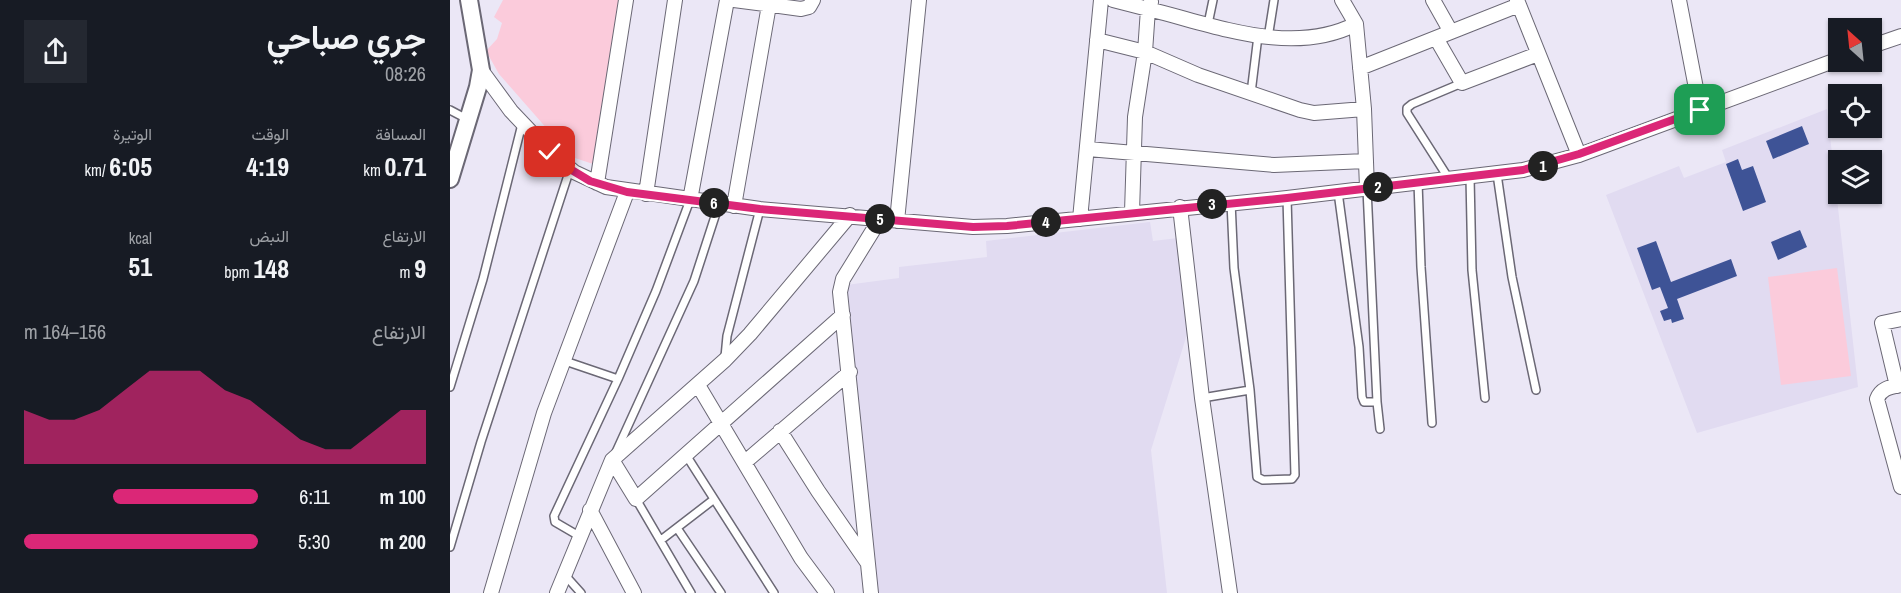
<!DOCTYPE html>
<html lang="ar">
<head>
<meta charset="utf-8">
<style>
  :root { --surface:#171b24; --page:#242831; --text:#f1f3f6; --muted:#9ea1a6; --accent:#db2777 }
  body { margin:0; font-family:"Archivo Narrow",Vazirmatn,sans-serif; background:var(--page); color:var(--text); direction:rtl; height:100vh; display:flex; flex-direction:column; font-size:22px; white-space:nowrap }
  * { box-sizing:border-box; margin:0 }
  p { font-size:20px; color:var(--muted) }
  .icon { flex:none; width:33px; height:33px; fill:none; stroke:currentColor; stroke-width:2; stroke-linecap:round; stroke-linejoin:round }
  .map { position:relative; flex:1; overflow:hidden; direction:ltr }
  .details { display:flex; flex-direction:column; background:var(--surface); width:450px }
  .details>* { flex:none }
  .needle { width:39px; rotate:333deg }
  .controls { position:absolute; left:1378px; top:18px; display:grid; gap:12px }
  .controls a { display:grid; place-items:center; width:54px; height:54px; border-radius:0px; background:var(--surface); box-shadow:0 2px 4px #0004; font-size:30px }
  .pin { position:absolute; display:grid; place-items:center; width:51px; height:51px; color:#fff; margin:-26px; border-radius:12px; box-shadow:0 3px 9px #0006 }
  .km { position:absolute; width:30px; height:30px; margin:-15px; border-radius:50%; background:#222; color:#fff; font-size:16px; line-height:30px; text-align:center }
  .round { display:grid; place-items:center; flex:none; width:63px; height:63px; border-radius:0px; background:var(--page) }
  .head { display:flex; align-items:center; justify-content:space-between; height:102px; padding:0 24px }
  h1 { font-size:33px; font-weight:700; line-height:45px }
  .metrics { display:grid; grid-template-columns:repeat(3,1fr); gap:9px; height:102px; padding:6px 24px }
  .metrics div { display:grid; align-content:center }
  .metrics b { font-size:26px; font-weight:700 }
  .metrics small { font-size:16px; font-weight:400 }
  .metrics p { font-size:16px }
  .chart { height:168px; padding:12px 24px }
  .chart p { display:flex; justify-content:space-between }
  .chart svg { width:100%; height:108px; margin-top:6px; fill:var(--accent); opacity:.7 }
  ul { padding:0 24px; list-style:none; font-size:20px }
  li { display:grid; grid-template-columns:96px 72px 1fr; align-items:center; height:45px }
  li i { height:15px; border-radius:8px; background:var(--accent) }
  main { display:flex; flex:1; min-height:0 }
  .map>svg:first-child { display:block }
</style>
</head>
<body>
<main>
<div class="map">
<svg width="1451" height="593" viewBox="0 0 1451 593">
  <rect width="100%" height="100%" fill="#ebe7f6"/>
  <path fill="#e1dbf1" d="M1377,109L1408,387L1247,433L1156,195L1229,166L1234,178L1276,162L1272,150Z
    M700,222L703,241L728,238L738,331L701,450L717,593H429L396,285L449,278V267L537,257L536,241Z"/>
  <path fill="#fbcbdb" d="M53,0H169L143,164L125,158L113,147L49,74L36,51L47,39L52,23L44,17Z
    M1387,268L1401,376L1331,385L1318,277Z"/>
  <path fill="#3e5396" d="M1352,126L1359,144L1323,159L1316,141Z
    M1288,159L1292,170L1303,166L1316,202L1293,211L1276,164Z
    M1350,230L1357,247L1328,260L1321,242Z
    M1206,241L1221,282L1281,259L1287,276L1227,299L1234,319L1222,323L1221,319L1214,321L1210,311L1218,308L1210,287L1202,290L1187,248Z"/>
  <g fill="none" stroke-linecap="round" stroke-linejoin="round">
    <g stroke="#6b6875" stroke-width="10">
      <path id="service" d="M758,24L763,0
        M818,38L824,0
        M801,93L808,36
        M0,110L17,119
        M1047,174L1062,277L1086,390
        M1020,177L1022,270L1035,398
        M999,179L957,113V108L962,104L1012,83
        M968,182L971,267L982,423
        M917,189L927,402L930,429
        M888,192L909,347L912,397L914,402H927
        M781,202L784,268L800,390L807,477L813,480L842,479L845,475L837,198
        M275,357L277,336L310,209
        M112,360L168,379L206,291L240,200
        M0,387L33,279L72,124
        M752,398L800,390
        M166,452L244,281L269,204
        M236,455L324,593
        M186,499L241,593
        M227,528L271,593
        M129,536L105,522L104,516L168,379
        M211,540L263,500
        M0,547L31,442L120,169
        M114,574L131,593"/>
    </g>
    <g stroke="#6b6875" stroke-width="16">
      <path id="minor" d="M284,0L351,9L359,7L363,0
        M663,0L698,9L695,52L685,117L682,212
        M892,0L906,24L914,109L917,188
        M983,0L1001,32
        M1067,0L1129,155
        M1229,0L1250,109
        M701,2L698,9C765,25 841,57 906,24
        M986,38L1012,83L1088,54
        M647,40L695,52L748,75L850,110L864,113L914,109
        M1422,46L1451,36
        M910,68L1069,5
        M31,70L61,111L100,152L124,172L156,187L310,209L523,227L557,226L837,198L1073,170L1129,155L1389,59
        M638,149L824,165L916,161
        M147,183L176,0
        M196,194L225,0
        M240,200L277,0
        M284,206L319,5
        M730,207L752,398L780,593
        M630,219L651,0
        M447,221L469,0
        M248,385L351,558L377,593
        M1451,385C1441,387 1431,388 1427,399L1451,487
        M1447,386L1432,323L1451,319
        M330,431L368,491L417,562
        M162,460L186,499L393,315
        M295,462L400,372
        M140,510L184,593
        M41,593L94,413L177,192
        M107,593L162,460L275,360L300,334L400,215
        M421,593L390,292L393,279L430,219"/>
    </g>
    <g stroke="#6b6875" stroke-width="20">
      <path id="tertiary" d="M0,179L28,87L31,70L19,0"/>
    </g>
    <use href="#service" stroke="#fff" stroke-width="7"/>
    <use href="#minor" stroke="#fff" stroke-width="14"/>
    <use href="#tertiary" stroke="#fff" stroke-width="16"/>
  </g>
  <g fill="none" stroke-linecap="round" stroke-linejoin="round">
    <g stroke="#fff" stroke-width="12">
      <path id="route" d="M100,152L120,169L140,181L177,192L310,209L523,227L557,226L837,198L1073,170L1129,154L1250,110"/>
    </g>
    <use href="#route" stroke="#db2777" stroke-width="8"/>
  </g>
</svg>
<div class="controls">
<a><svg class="needle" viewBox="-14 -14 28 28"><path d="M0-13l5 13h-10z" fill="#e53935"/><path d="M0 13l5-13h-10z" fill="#9ea1a6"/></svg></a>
<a><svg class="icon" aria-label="locate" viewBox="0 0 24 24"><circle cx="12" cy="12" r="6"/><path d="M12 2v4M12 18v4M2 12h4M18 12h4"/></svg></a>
<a><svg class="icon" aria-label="layers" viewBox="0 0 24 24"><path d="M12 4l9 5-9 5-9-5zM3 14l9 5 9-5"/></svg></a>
</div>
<div class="pin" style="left:1250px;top:110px;background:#1e9e55"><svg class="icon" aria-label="arrive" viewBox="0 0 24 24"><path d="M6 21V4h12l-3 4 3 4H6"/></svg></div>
<div class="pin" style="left:100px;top:152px;background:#d93025"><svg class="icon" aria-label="check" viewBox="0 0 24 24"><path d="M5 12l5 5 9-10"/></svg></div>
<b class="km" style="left:1093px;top:166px">1</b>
<b class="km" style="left:928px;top:187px">2</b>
<b class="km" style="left:762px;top:204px">3</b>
<b class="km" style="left:596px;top:222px">4</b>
<b class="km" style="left:430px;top:219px">5</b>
<b class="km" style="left:264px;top:203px">6</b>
</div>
<section class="details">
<div class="head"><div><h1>جري صباحي</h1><p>08:26</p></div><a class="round"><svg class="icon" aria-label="share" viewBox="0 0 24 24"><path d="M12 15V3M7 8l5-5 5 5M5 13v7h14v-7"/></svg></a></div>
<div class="metrics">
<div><p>المسافة</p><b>0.71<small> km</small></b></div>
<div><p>الوقت</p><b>4:19</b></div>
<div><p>الوتيرة</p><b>6:05<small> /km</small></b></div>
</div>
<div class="metrics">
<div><p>الارتفاع</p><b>9<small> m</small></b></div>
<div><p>النبض</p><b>148<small> bpm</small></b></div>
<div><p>kcal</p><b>51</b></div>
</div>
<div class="chart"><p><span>الارتفاع</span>156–164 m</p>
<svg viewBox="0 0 160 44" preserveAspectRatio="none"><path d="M0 44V22L10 26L20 26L30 22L40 14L50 6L60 6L70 6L80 14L90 18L100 26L110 34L120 38L130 38L140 30L150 22L160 22V44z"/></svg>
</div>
<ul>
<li><b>100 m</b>6:11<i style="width:62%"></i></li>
<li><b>200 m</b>5:30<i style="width:100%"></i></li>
</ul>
</section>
</main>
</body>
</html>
